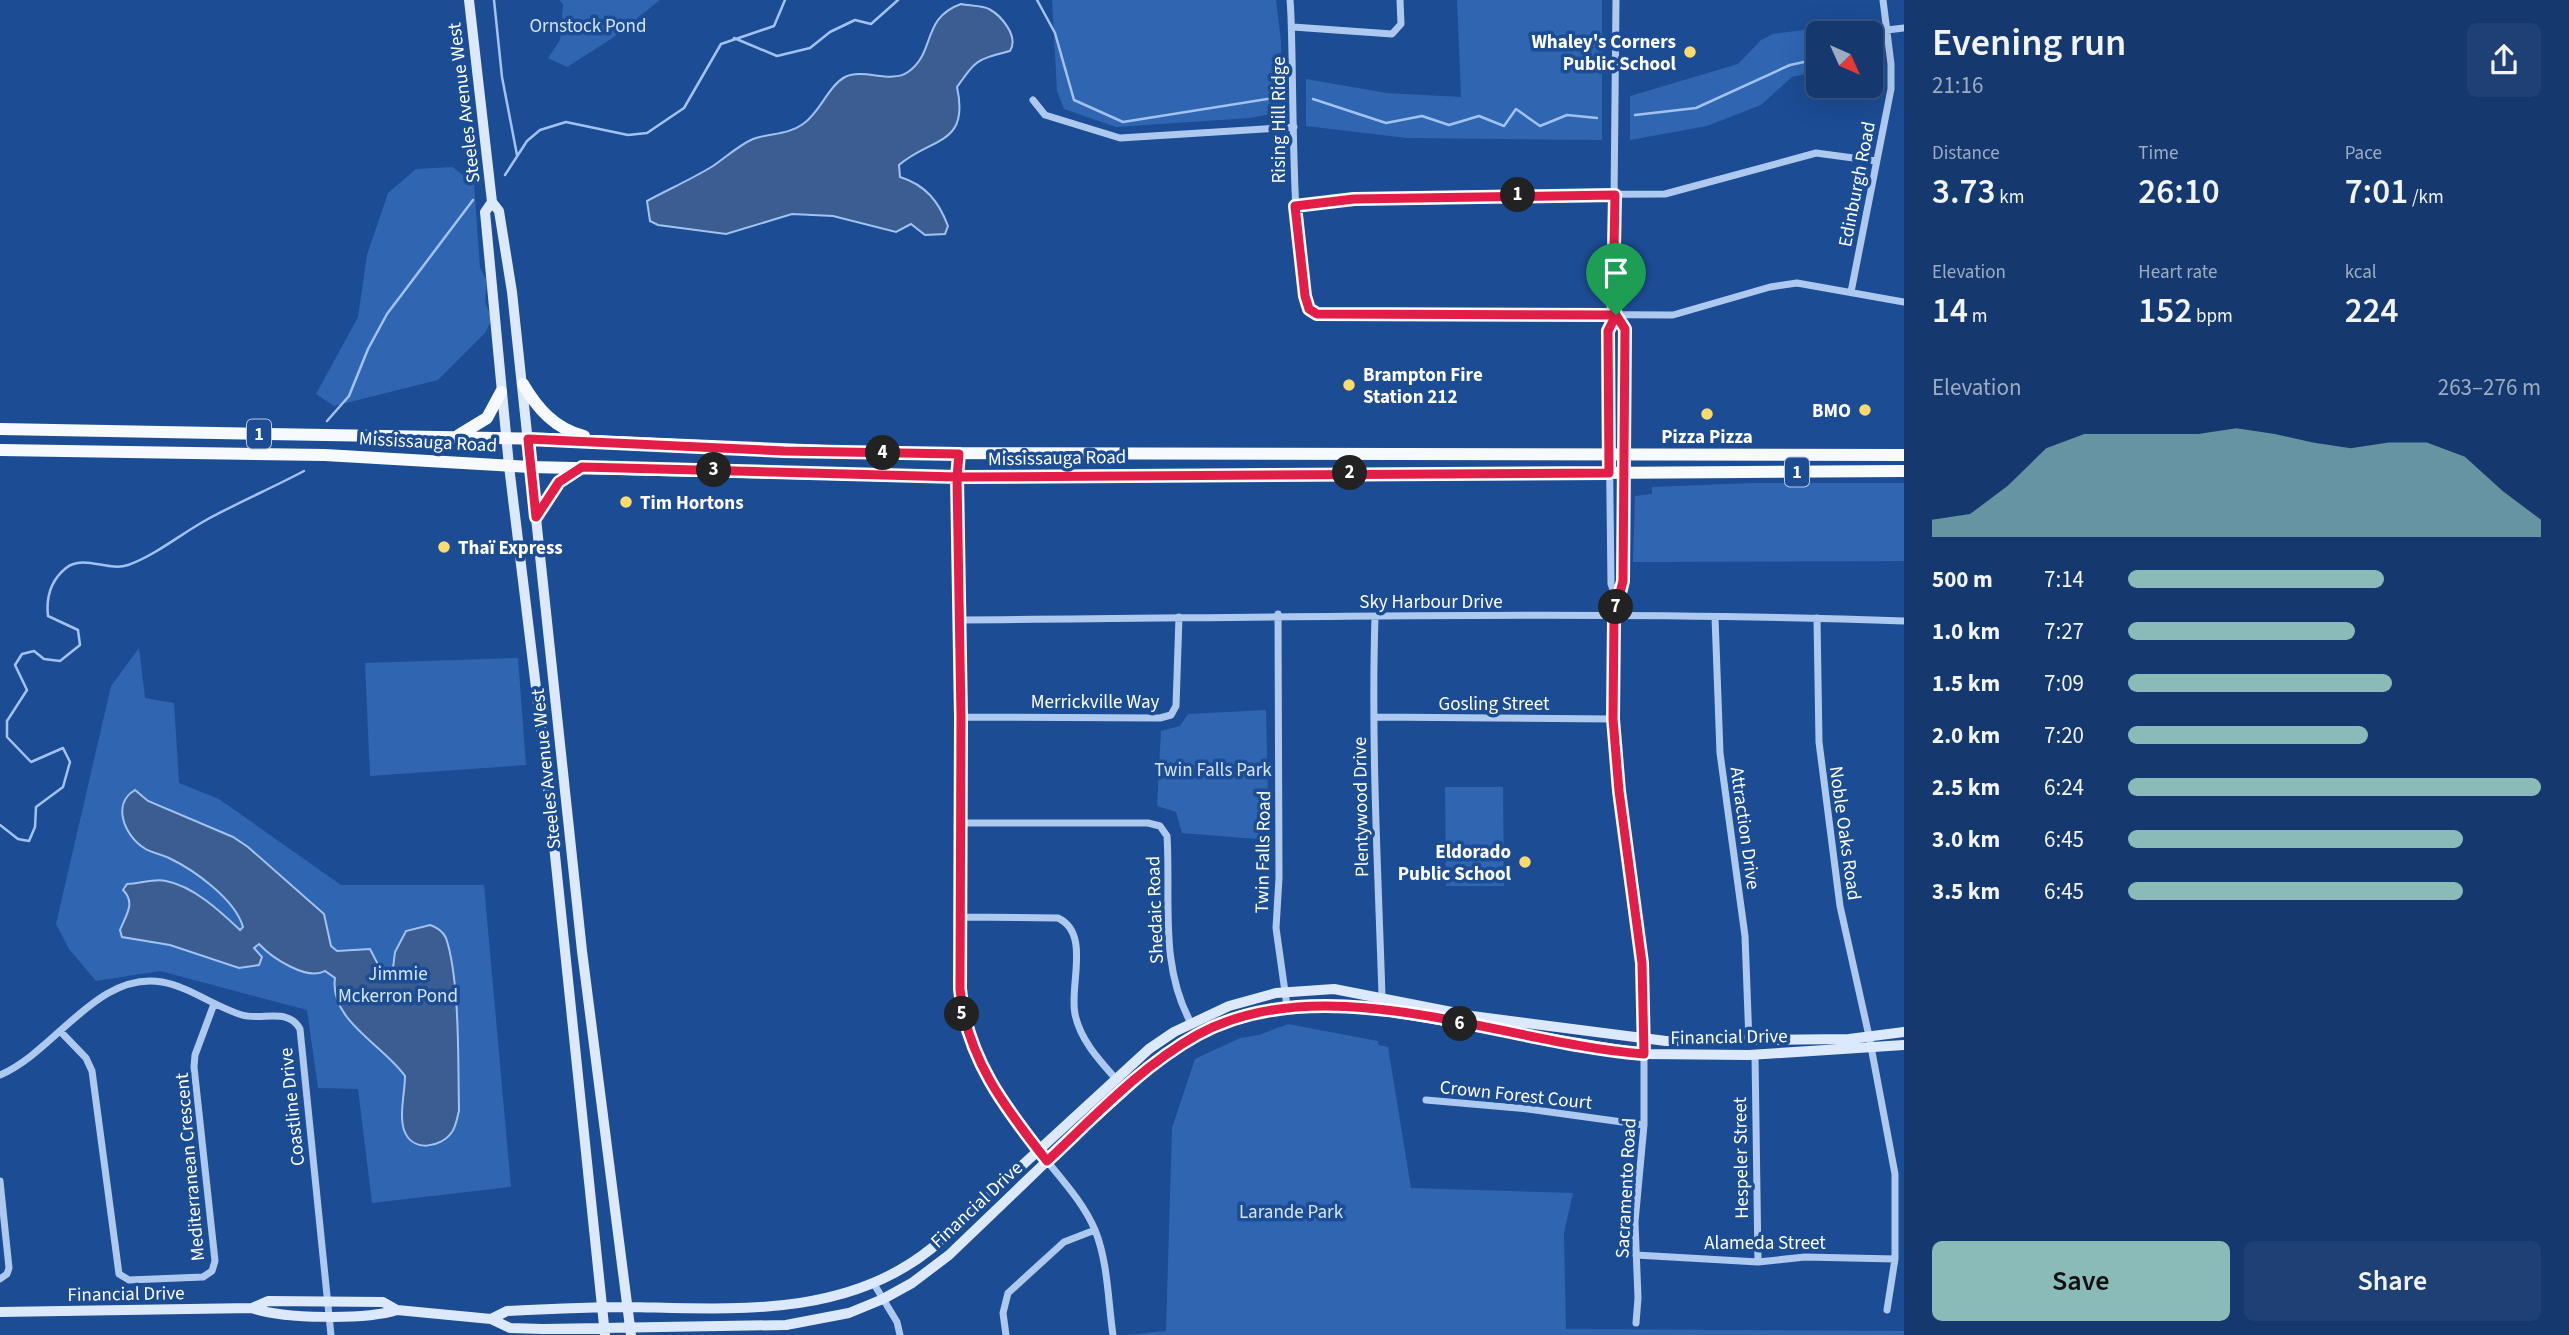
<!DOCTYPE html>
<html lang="en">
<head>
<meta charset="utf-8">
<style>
  :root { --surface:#15396f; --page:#1e4074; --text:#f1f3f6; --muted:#9dacc3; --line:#345382; --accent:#8bbbb9 }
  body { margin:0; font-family:"Source Sans 3",sans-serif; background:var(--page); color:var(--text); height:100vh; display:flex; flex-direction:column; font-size:26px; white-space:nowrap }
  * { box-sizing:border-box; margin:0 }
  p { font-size:23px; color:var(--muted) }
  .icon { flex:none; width:38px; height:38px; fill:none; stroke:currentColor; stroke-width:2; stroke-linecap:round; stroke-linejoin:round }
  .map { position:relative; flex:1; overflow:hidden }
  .details { display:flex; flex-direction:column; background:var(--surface); width:665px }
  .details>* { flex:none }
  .needle { width:46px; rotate:135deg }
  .fabs { position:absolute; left:1806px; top:21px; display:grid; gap:14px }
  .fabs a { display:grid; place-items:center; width:77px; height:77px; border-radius:10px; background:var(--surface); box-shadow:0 7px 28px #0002,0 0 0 2px var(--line); font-size:35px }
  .pin { position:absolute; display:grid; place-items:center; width:60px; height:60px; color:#fff; margin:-72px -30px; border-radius:50% 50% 50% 0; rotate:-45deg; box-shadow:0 0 7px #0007 }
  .pin .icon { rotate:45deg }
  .km { position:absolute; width:35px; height:35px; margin:-18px; border-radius:50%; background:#222; color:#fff; font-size:19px; line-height:35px; text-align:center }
  .round { display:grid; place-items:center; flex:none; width:74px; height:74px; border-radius:10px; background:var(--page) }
  .head { display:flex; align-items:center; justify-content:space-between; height:119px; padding:0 28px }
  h1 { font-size:38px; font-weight:600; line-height:52px }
  .stats { display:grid; grid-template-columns:repeat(3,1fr); gap:10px; height:119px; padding:7px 28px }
  .stats div { display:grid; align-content:center }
  .stats b { font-size:35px; font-weight:600 }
  .stats small { font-size:19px; font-weight:400 }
  .stats p { font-size:19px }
  .chart { height:196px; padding:14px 28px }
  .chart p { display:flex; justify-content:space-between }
  .chart svg { width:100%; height:126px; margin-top:7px; fill:var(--accent); opacity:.7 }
  .cta { display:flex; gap:14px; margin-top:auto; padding:14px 28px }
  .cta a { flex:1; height:80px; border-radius:10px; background:var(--accent); color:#111; font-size:28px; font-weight:600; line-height:80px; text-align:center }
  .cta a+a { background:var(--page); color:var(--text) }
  ul { padding:0 28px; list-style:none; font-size:23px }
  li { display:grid; grid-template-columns:112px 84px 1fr; align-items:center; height:52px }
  li i { height:18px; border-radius:9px; background:var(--accent) }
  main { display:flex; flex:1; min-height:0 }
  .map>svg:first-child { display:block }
</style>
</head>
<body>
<main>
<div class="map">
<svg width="1904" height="1335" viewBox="0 0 1904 1335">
  <rect width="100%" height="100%" fill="#1c4c94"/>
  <path fill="#3065b2" d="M559,0H660L611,39L567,67L548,58L560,40L563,4Z
    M1052,0H1276L1281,41L1282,112L1250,118L1116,127L1064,109L1057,91Z
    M1457,0H1602V140L1407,138L1306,126V79L1387,93L1461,97Z
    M1827,27L1874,32L1880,78L1871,76V33H1818V71L1792,77L1761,105L1707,126L1630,140V96L1738,64L1761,40L1773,34Z
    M452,167L474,183L480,268L487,281L485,302L492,319L485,333L438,380L334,406L316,394L358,317L367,255L388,193L416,169Z
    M1752,483H1904V561L1633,562L1635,496L1652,494V487Z
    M139,648L145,698L174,703L179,783L219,799L341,885H484L511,1187L372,1203L358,1089L318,1088L307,1010L160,971L96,981L69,949L56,924L111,686Z
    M518,658L526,765L370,776L365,663Z
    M1266,710L1269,840L1182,833L1176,812L1157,806L1161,731L1180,726L1188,714Z
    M1445,787H1503L1504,886H1446Z
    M1288,1024L1378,1041V1045L1388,1047L1411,1188L1573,1193L1564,1233L1566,1329L1904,1331V1335H1127L1166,1331L1172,1128L1195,1059L1240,1038L1259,1035Z"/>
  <path fill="#3b5d92" stroke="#a2c3f1" stroke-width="2" d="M961,4C969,6 982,5 989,9C1002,16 1019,37 1010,51C976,60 977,59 957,87C970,146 931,137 899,165L900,177C926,185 939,202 948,226L945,234L925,235L911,224L896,232L833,216L792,214L726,234L658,225L650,221L647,201C669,189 692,179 713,166C725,158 739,145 753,139C770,133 788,135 803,124C820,113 828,86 845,77C864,68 891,84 908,72C936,53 921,18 961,4Z
    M135,790L148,801L233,837L248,847L324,914L331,946L337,951L370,949L384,976H392L395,952L406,931L430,925C436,927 443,931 446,938C460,979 458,1065 459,1111C457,1118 456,1126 452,1132C441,1148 412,1153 404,1130C399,1115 405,1092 405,1076C382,1044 329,1020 335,978L325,971C307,981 272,958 259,944L254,948L262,957L259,965L239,968L170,945L122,937L120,930C126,915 136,903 123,890L127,884C140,884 154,878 166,881C193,886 220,911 240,930L243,927C235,899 194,870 169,858C161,854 151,853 144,848C125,836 111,804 135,790Z"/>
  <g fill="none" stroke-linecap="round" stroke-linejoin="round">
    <path stroke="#a2c3f1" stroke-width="2.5" d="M494,0L502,77L517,155
      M1037,0L1055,33L1074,100L1123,122L1274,98
      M734,38L777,56L810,48L830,32L855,20L871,24L898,0
      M1313,99L1386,123L1422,116L1449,125L1479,116L1504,126L1516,109L1540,126L1567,115L1597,118
      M1635,115L1696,108L1790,65L1818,59
      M505,175L527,141L540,130L566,122L628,135L647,133L684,108L721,44L774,26L785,0
      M327,421L349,396L368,349L387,314L473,200
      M0,825L18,839L29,841L35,827L36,807L63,787L70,762L63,748L31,762L7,737V721L27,690L15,665L22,654L34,651L44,659L60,661L80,645L78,630L48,616C46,598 50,581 66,568C84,554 108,572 128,565C156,555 182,533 208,519C239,502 272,488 304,471"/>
    <path stroke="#aec9ef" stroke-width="7" d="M1290,0C1295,49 1288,290 1314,313L1673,315L1770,287L1797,283L1904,302
      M1616,0L1613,303L1616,315L1625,329L1623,581L1614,617L1613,719L1619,791L1642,963L1644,1012V1125L1635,1222L1638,1298L1636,1323
      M1293,27L1392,34L1401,24L1400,0
      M1887,30L1904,28
      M1033,100L1045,115L1120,138L1294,127
      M1295,206L1354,199L1484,195L1665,194L1816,153L1876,161
      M1851,292L1891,89V64L1883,0
      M1616,315L1608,331L1611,584L1617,600
      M959,454L962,1014C979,1071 1007,1110 1043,1156C1062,1180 1083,1202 1095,1230C1108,1262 1108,1301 1113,1335
      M1278,614L1279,878L1276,928L1287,1006
      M1375,617C1371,744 1378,870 1382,996
      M1715,617L1720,753L1745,936L1749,1042
      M1817,618L1819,742L1840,906L1869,1036L1895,1174V1259L1887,1310
      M958,620C1273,618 1589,610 1904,621
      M961,717L1160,718L1171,715L1176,706L1179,617
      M1375,717L1613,719
      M961,823H1148L1160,826L1167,836C1171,900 1159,965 1191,1023
      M960,917L1058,918C1091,933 1069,986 1075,1014C1080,1039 1098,1059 1115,1078
      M61,1032L86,1058L92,1071L119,1274L129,1280L203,1277L212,1271L215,1261L194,1067L195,1055L214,1004
      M1755,1055L1758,1262
      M0,1075C56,1051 97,971 162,982C190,987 215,1007 242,1015C262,1021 288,1007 300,1029L331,1335
      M1426,1100L1528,1109L1644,1125
      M0,1181L9,1268L7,1274L0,1279
      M1636,1255L1758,1262L1805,1257L1895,1259
      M874,1284L897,1322L900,1335
      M1006,1335L1003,1313L1008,1293L1064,1242L1095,1230"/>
    <path stroke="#dce8fb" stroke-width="10" d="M469,0L492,202L499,211L512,292L582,951L631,1335
      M492,202L485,212L509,466L547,778L605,1335
      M252,1308L268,1301L383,1302L397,1310L491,1319L510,1328L543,1329L786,1325L849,1313L883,1299L912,1283L949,1255L1047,1161L1160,1059L1198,1035L1239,1016L1287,1006L1367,1008L1644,1054L1749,1055L1904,1045
      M0,1312L252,1308C283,1319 366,1320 397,1310
      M491,1319L507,1311C548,1309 589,1307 630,1307C734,1309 846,1318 932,1248L1149,1049L1174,1032L1229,1006L1276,993L1334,989L1472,1016L1666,1041L1849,1039L1904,1032"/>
    <path stroke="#f6f9ff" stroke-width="12" d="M523,384C537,408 555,429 584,436
      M0,429L547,439L875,453L1904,455
      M459,435L487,418L501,392
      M0,450L325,455L531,467L957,477L1904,471
      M536,517L559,482L581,467"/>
  </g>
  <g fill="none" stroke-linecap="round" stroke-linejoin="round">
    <g stroke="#fff" stroke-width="14">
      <path id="route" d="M1616,315L1317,314L1309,309L1305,296L1295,206L1354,199L1615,195L1613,303L1616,315L1608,331L1609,473L957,477L582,467L559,482L536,517L528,439L784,451L959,454L957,477L961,717L960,989C966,1057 1005,1108 1047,1161C1094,1117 1140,1067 1197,1035C1325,964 1506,1044 1644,1054L1642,963L1619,791L1613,719L1614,617L1623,581L1625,329L1616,315"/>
    </g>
    <use href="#route" stroke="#e11d48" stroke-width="9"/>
  </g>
  <g fill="#ffda6d" stroke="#1c4c94" stroke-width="2.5">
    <circle cx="1690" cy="52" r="7"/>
    <circle cx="1349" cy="385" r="7"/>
    <circle cx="1865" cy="410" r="7"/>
    <circle cx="1707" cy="414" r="7"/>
    <circle cx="626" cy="502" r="7"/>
    <circle cx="444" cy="547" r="7"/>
    <circle cx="1525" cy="862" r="7"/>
  </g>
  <g text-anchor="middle" stroke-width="7" stroke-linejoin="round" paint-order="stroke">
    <g fill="#1c4c94" stroke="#bbc9df" stroke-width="2">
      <rect x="247" y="419.5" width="24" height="29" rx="5"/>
      <rect x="1785" y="457.5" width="24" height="29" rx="5"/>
    </g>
    <g font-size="18" font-weight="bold" fill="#fff">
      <text x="259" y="440">1</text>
      <text x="1797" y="478">1</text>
    </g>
    <g font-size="19" fill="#d5e4fa" stroke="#1c4c94">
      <text x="588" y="32">Ornstock Pond</text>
      <text x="1213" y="776">Twin Falls Park</text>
      <text x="398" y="980">Jimmie<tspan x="398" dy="22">Mckerron Pond</tspan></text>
      <text x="1291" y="1218">Larande Park</text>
    </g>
    <g font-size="19" font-weight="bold" fill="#fff" stroke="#1c4c94" text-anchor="end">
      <text x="1676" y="48">Whaley's Corners<tspan x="1676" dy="22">Public School</tspan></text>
      <text x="1363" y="381" text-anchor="start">Brampton Fire<tspan x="1363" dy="22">Station 212</tspan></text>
      <text x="1851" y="417">BMO</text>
      <text x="1707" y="443" text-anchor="middle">Pizza Pizza</text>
      <text x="640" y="509" text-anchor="start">Tim Hortons</text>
      <text x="458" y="554" text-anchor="start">Thaï Express</text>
      <text x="1511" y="858">Eldorado<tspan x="1511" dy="22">Public School</tspan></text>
    </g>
    <g font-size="19" fill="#fff" stroke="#1c4c94">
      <text transform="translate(463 103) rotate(-97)" y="7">Steeles Avenue West</text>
      <text transform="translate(1278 120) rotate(-90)" y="7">Rising Hill Ridge</text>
      <text transform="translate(1856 184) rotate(-79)" y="7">Edinburgh Road</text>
      <text transform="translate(428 441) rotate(3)" y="7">Mississauga Road</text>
      <text transform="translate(1057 457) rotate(-1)" y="7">Mississauga Road</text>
      <text x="1431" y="608">Sky Harbour Drive</text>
      <text x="1095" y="708">Merrickville Way</text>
      <text x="1494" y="710">Gosling Street</text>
      <text transform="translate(545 769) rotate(-96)" y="7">Steeles Avenue West</text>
      <text transform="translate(1360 807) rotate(-91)" y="7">Plentywood Drive</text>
      <text transform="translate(1746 828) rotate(82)" y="7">Attraction Drive</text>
      <text transform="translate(1846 833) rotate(82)" y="7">Noble Oaks Road</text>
      <text transform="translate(1262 852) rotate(-89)" y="7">Twin Falls Road</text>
      <text transform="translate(1154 910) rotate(-92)" y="7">Shedaic Road</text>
      <text transform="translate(1729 1036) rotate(-1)" y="7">Financial Drive</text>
      <text transform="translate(1516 1094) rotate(6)" y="7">Crown Forest Court</text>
      <text transform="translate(291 1107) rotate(-96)" y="7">Coastline Drive</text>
      <text transform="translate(1740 1158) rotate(-91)" y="7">Hespeler Street</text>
      <text transform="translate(189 1167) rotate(-95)" y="7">Mediterranean Crescent</text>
      <text transform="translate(1625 1188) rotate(-87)" y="7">Sacramento Road</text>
      <text transform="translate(976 1204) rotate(-43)" y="7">Financial Drive</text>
      <text x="1765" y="1249">Alameda Street</text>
      <text transform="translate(126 1293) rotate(-1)" y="7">Financial Drive</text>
    </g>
  </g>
</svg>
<div class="fabs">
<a><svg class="needle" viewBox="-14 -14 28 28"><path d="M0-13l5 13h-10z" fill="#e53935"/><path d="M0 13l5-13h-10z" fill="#9dacc3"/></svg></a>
</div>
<div class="pin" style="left:1616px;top:315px;background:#1e9e55"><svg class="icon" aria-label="arrive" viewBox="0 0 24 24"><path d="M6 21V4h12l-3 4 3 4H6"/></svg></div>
<b class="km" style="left:1518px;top:195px">1</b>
<b class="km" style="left:1350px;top:473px">2</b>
<b class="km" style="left:714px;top:470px">3</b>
<b class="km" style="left:883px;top:453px">4</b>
<b class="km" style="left:962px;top:1014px">5</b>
<b class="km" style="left:1460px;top:1024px">6</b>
<b class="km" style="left:1616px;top:607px">7</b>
</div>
<section class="details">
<div class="head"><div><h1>Evening run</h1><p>21:16</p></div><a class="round"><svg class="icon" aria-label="share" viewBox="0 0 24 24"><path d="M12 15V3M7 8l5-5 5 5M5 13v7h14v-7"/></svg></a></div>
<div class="stats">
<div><p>Distance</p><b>3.73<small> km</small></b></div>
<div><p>Time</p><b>26:10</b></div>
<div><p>Pace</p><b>7:01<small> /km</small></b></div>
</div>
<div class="stats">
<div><p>Elevation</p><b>14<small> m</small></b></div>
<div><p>Heart rate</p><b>152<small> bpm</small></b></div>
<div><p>kcal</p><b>224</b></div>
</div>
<div class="chart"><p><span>Elevation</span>263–276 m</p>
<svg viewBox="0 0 160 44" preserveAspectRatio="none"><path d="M0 44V38L10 36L20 26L30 13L40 8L50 8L60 8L70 8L80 6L90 8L100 11L110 13L120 11L130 11L140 16L150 28L160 38V44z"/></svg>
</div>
<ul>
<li><b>500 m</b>7:14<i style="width:62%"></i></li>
<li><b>1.0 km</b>7:27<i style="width:55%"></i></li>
<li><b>1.5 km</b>7:09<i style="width:64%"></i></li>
<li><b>2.0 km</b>7:20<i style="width:58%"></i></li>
<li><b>2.5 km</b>6:24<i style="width:100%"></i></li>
<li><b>3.0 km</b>6:45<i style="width:81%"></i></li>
<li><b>3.5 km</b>6:45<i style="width:81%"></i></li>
</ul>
<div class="cta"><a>Save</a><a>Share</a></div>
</section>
</main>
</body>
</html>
